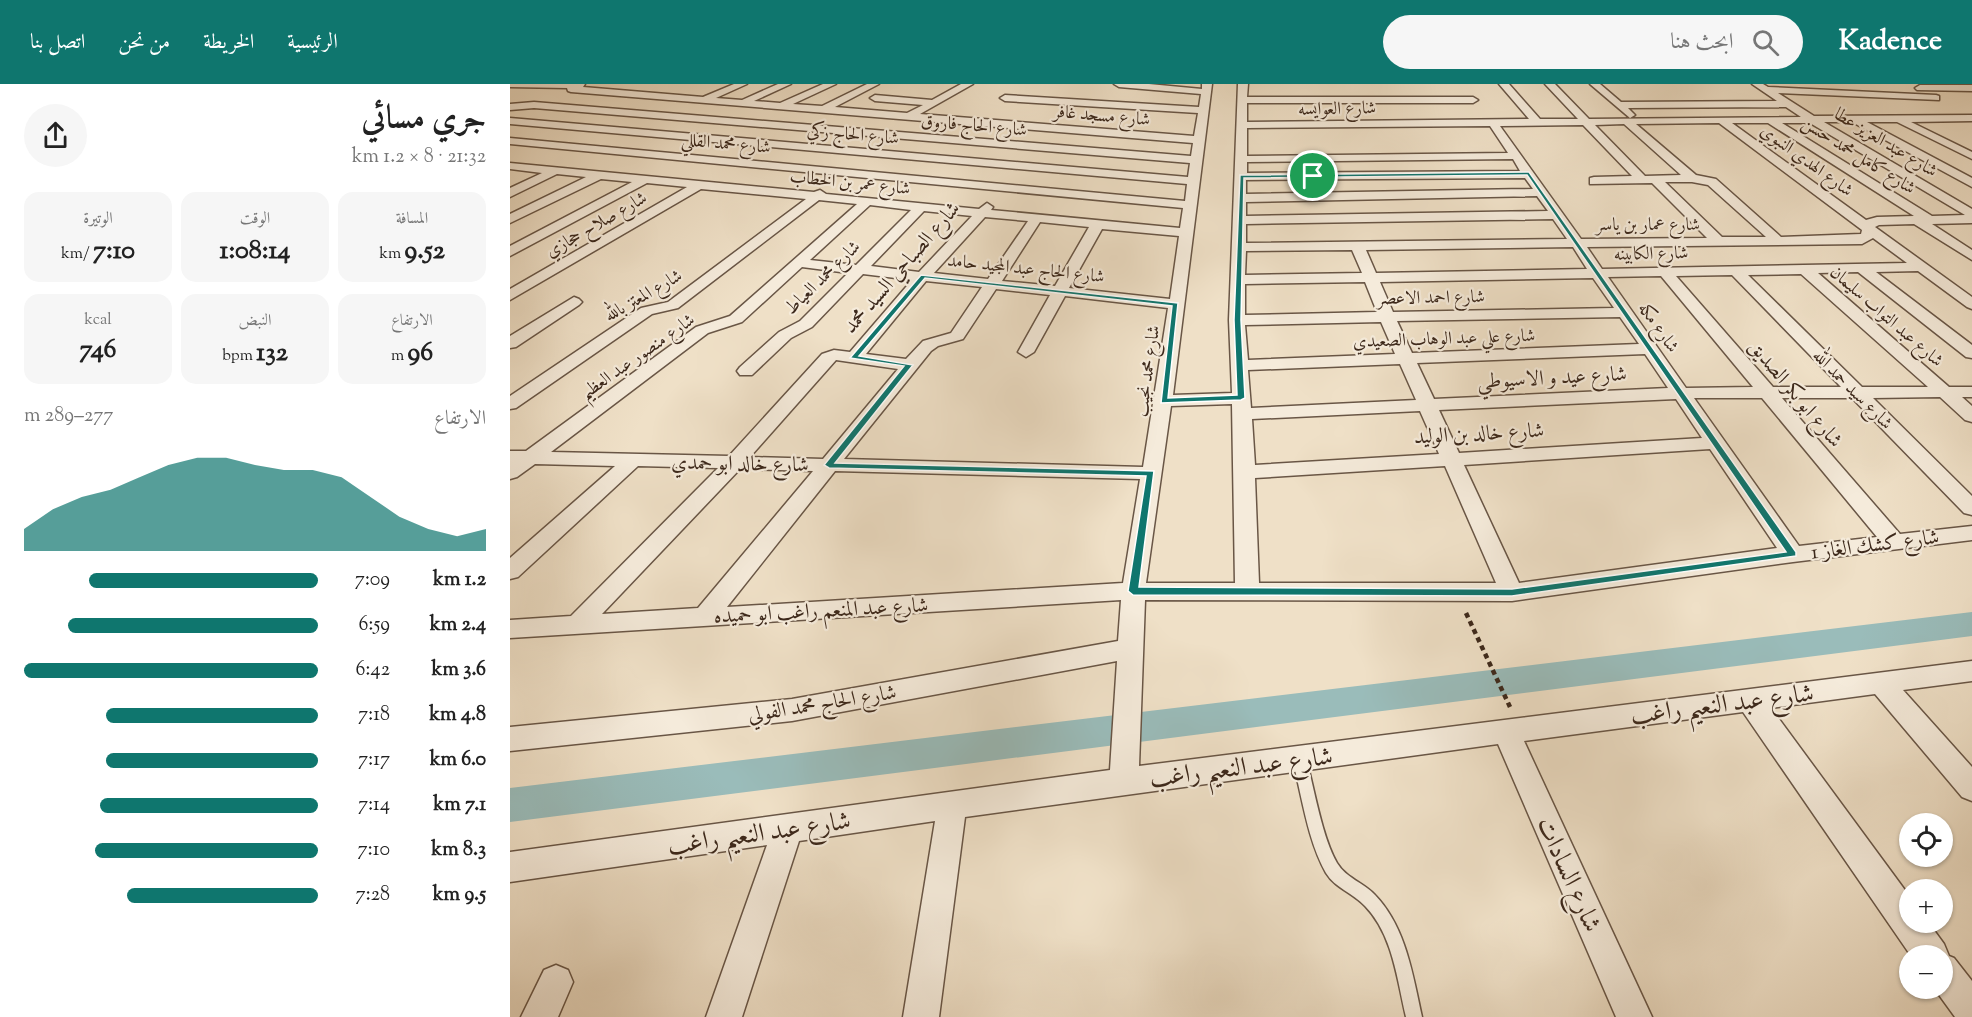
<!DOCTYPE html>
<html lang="ar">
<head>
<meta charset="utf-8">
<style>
  :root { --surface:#fff; --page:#f6f6f6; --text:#222; --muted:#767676; --accent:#0f766e }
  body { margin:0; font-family:"Sorts Mill Goudy",Amiri,serif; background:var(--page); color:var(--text); direction:rtl; height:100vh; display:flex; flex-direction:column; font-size:22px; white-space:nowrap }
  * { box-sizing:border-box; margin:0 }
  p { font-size:20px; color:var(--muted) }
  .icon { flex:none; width:33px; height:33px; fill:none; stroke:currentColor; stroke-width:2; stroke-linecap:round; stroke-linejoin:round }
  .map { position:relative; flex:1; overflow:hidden; direction:ltr }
  .panel { display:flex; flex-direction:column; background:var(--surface); width:510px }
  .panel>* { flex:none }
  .buttons { position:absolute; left:1389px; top:729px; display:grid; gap:12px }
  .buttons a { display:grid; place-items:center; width:54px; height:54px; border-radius:50%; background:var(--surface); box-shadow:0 2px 4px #0004; font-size:30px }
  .pin { position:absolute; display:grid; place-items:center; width:51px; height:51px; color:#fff; margin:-26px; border:3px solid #fff; border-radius:50%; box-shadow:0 2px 6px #0007 }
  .round { display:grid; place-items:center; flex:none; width:63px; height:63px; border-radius:32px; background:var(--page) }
  .overview { display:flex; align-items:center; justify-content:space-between; height:102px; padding:0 24px }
  h1 { font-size:33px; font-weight:700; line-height:45px }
  .figures { display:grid; grid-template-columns:repeat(3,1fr); gap:9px; height:102px; padding:6px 24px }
  .figures div { display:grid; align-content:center; border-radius:15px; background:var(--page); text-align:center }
  .figures b { font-size:26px; font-weight:700 }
  .figures small { font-size:16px; font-weight:400 }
  .figures p { font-size:16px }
  .chart { height:168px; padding:12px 24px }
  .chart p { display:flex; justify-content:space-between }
  .chart svg { width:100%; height:108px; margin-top:6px; fill:var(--accent); opacity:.7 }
  ul { padding:0 24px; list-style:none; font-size:20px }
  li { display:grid; grid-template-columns:96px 72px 1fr; align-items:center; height:45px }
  li i { height:15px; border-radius:8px; background:var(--accent) }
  header { display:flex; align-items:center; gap:36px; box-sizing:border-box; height:84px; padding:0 30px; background:var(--accent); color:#fff }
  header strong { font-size:28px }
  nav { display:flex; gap:33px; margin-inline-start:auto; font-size:21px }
  .search { width:420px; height:54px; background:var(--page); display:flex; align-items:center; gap:15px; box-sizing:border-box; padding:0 21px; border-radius:33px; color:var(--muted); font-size:22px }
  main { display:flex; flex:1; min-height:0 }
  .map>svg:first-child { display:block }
</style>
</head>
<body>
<header>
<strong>Kadence</strong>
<div class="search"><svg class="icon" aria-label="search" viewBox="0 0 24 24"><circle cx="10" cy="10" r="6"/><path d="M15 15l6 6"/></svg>ابحث هنا</div>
<nav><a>الرئيسية</a><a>الخريطة</a><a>من نحن</a><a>اتصل بنا</a></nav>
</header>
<main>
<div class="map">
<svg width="1462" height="933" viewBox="0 0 1462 933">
  <rect width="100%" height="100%" fill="#efe0c7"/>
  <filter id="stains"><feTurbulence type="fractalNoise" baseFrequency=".00333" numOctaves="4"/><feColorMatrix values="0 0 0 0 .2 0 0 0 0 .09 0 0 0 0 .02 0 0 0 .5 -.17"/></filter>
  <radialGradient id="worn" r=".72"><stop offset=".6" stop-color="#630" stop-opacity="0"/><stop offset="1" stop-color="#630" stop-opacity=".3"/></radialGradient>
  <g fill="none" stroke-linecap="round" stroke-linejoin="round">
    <path fill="#9abcba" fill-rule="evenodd" d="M1462,528V552L0,738V704Z"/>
    <g stroke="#695646" stroke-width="3">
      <path id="service" d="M789,668L794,670L796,674C804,704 812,753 827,779C836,794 854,799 865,811C896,843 903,892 912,933H896C887,895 883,851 855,822C843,809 825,804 816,789C797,755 792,711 782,674L784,670Z"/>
    </g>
    <g stroke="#695646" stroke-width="3">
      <path id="minor" d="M0,0H75L73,3L193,13L224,0H237L206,14L232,16L268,0H281L244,17L270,19L313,0H326L283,20L312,22L357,0H369L325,23L397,29L413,21L365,17L360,14L365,11L422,16L451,0H463L410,30L684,52L688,29L495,17L490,14L495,11L689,23L691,10L609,3L604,0H639L692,5V0H702L663,311L722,309L719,236L728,0H738L737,13H963L968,16L963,19H737V38L1019,35L989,0H999L1030,35H1068L1035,0H1045L1079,35L1291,33L1276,23L1118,24L1125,31L1120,34L1080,0H1090L1111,18L1267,17L1242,0H1253L1258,3L1426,11L1429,12V16L1268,9L1304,32L1462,31V37L1401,38L1462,68V75L1387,38H1357L1462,94V103L1342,38H1314L1462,125V139L1422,140L1462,166V176L1404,140L1369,141L1365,143L1462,213V225L1457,223L1408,187L1366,188L1462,261V274L1456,273L1348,188L1308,189L1439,303H1462V313H1452L1462,322V338L1455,336L1430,313L1363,314L1462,412V431L1454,429L1342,314H1272L1390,450L1462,442V456L1283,478L1002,517L635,516L629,682L1462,577V597L1393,606L1462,683V717L1452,713L1365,610L1261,624L1400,813V838H1418L1434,860L1439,872L1444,874L1462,897V933H1445L1424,904H1432V872H1401L1233,628L1014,657L1142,933H1106L988,660L455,733L429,933H393L425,737L289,757L232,933H196L257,761L0,798V768L600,686L607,577L282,637L0,667V643L282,615L608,557L611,516L0,554V536L61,532L208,384L128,382L8,493L0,495V474L105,382L25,380L7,393L0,395V367H16L186,243L220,232L347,120L309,116L168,224L142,230L6,324L0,325V312L131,224L158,218L296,115L191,105L0,216V205L177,103L137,99L0,172V162L122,98L91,95L0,139V130L76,93L47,90L0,113V104L32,89L0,85V79L304,108L310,106L316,110L469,125L477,119L483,123L481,126L670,144L673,124L0,60V54L675,117L677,100L0,40V34L678,93L680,79L24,24L0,26V20L24,18L681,72L683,59L61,8L58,7L57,4L0,3ZM1209,39L1352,146L1351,150L1271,153L1206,95L1186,91L1126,40ZM1222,39H1258L1404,132L1367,133L1356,136ZM1272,39H1300L1455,131L1422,132ZM1114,40L1171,91L1135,92L1085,41ZM1073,41L1122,92L1084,93L1080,94V100L1142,99L1197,154L1071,155L990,42ZM980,42L998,69L737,72V44ZM1003,75L1010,87L737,89V78ZM1015,94L1023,105L736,110V96ZM1155,98H1182L1198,101L1256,153H1212ZM1027,112L1038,127L736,132V118ZM360,121L401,126L346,181L300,176ZM414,127L462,132L409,188L361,182ZM475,133L518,137L478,195L424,189ZM1043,135L1057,155L736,159V140ZM530,138L579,143L545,202L492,197ZM592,145L669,152L660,215L559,204ZM1363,154L1397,179L1092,185L1077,163L1352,160ZM1063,163L1077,185L866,189L856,166ZM842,166L852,189L735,191L736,167ZM292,183L338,189L290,237L269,248L230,283L227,287L230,291H242L281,254L302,243L353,190L402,196L340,268L324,266L312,270L219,372L41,368L198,249L232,238ZM1291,190L1418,303H1352L1238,191ZM1222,191L1331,303H1263L1166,192ZM1151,192L1243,303L1176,304L1098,193ZM1083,194L1104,224L883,228L870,198ZM416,197L472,203L441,249L413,257L396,275L356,270ZM855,198L867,228L735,231V200ZM486,205L540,211L508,268L516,273L524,268L555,212L658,224L633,383L334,375L421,267L428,262L453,255ZM1110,233L1129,260L902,269L887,237ZM871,238L885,270L738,276L735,241ZM1135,270L1158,304L924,315L907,279ZM326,276L388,285L313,375L240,373ZM890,280L906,316L741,324L738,286ZM1184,314H1252L1367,453L1289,462ZM1166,315L1192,354L949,369L929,326ZM722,320L725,499H636L661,322ZM910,327L929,370L745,381L742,335ZM1200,365L1267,464L1009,499L954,381ZM935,382L986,499H749L745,394ZM230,385L303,387L188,524L92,530ZM325,387L630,395L613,499L217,523Z
        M1410,1H1462V7L1407,6L1405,4Z
        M64,213L69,215L72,218L69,221L6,263L0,264V252Z
        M46,881L58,886L63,898L48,933H11L34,886Z"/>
    </g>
    <path stroke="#3c281b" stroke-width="4.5" stroke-dasharray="5 4" stroke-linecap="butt" d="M956,529L1000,623"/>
    <use href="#service" fill="#f5ebdb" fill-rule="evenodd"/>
    <use href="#minor" fill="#f5ebdb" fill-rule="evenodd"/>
  </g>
  <path fill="#0f766e" stroke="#fff" stroke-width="1.5" fill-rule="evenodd" d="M1019,88L1286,468V472L1002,512L623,511L618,507L636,392L319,384L314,381L394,282L340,274L411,191L668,219L658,314L727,311L724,236L730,91ZM1017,91L1276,468L1002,505L629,503L644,387L325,379L403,281L349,272L415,194L662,222L651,319L731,316L735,314L731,236L734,94Z"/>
  <g text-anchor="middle" stroke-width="4.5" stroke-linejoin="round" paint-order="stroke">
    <g font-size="18" fill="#3c281b" stroke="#f5ebdb">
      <text transform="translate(827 24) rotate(-1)" y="6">شارع العوايسه</text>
      <text transform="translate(592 31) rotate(5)" y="6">شارع مسجد غافر</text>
      <text transform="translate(464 41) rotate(5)" y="6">شارع الحاج فاروق</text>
      <text transform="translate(343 50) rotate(5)" y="6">شارع الحاج زكي</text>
      <text transform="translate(1376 58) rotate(31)" y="6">شارع عبد العزيز عطا</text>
      <text transform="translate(216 59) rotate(5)" y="6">شارع محمد القللي</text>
      <text transform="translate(1349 71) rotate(32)" y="6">شارع كامل محمد حسن</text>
      <text transform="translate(1297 76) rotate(36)" y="6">شارع الهدي النبوي</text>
      <text transform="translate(340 98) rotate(6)" y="6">شارع عمر بن الخطاب</text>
      <text transform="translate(86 140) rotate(-30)" y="6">شارع صلاح حجازي</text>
      <text x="1138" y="146">شارع عمار بن ياسر</text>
      <text transform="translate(1141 169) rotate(-1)" y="6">شارع الكابينه</text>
      <text transform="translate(516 184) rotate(6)" y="6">شارع الحاج عبد المجيد حامد</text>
      <text transform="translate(312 193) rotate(-44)" y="6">شارع محمد العياط</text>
      <text transform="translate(133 211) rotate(-30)" y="6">شارع المعتز بالله</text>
      <text transform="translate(921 213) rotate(-1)" y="6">شارع احمد الاعصر</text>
      <text transform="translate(1377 232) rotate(41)" y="6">شارع عبد التواب سليمان</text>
      <text transform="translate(1149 243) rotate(55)" y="6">شارع مكه</text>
      <text transform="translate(934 254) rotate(-2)" y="6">شارع علي عبد الوهاب الصعيدي</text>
      <text transform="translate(127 272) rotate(-35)" y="6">شارع منصور عبد العظيم</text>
      <text transform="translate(637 287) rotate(-82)" y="6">شارع محمد نجيب</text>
      <text transform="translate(1343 305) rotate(45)" y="6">شارع سيد حمد الله</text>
    </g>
    <g font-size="21" fill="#3c281b" stroke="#f5ebdb">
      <text transform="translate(391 183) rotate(-49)" y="7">شارع الصباحي السيد محمد</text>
      <text transform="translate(1042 293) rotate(-3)" y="7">شارع عيد و الاسيوطي</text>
      <text transform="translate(1286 309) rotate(50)" y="7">شارع ابو بكر الصديق</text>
      <text transform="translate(969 349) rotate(-3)" y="7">شارع خالد بن الوليد</text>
      <text transform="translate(230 379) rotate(1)" y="7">شارع خالد ابو حمدي</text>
      <text transform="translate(1365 460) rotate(-7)" y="7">شارع كشك الغاز 1</text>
      <text transform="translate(311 526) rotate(-3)" y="7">شارع عبد المنعم راغب ابو حميده</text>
      <text transform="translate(312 619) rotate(-9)" y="7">شارع الحاج محمد الفولي</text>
    </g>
    <g font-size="26" fill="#3c281b" stroke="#f5ebdb">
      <text transform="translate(1212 619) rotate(-7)" y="9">شارع عبد النعيم راغب</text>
      <text transform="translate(731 682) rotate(-7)" y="9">شارع عبد النعيم راغب</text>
      <text transform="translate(249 748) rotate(-8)" y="9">شارع عبد النعيم راغب</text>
      <text transform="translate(1060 790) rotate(66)" y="9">شارع السادات</text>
    </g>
  </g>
  <rect width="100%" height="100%" filter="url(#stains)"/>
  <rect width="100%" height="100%" fill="url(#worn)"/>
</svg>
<div class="buttons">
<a><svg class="icon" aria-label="locate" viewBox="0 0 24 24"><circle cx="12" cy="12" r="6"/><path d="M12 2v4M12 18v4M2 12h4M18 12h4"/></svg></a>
<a>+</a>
<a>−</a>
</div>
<div class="pin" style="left:803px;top:92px;background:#1e9e55"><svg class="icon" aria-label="arrive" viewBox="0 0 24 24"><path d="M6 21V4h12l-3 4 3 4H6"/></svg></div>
</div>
<section class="panel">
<div class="overview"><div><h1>جري مسائي</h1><p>21:32 · 8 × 1.2 km</p></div><a class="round"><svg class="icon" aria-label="share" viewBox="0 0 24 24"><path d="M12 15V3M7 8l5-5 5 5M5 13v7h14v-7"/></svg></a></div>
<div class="figures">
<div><p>المسافة</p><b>9.52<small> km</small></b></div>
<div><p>الوقت</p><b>1:08:14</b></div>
<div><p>الوتيرة</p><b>7:10<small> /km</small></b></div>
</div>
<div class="figures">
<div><p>الارتفاع</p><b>96<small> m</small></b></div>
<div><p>النبض</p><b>132<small> bpm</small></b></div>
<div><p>kcal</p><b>746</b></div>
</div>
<div class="chart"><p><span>الارتفاع</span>277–289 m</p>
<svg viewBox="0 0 160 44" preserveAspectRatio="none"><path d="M0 44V35L10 27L20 22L30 19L40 14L50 9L60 6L70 6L80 9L90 11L100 11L110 14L120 22L130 30L140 35L150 38L160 35V44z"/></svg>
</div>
<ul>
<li><b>1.2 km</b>7:09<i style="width:78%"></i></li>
<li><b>2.4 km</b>6:59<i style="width:85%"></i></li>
<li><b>3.6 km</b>6:42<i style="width:100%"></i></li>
<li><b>4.8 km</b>7:18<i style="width:72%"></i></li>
<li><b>6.0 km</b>7:17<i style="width:72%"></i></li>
<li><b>7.1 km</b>7:14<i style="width:74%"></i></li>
<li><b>8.3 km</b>7:10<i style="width:76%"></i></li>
<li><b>9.5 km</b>7:28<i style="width:65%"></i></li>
</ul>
</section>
</main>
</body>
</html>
